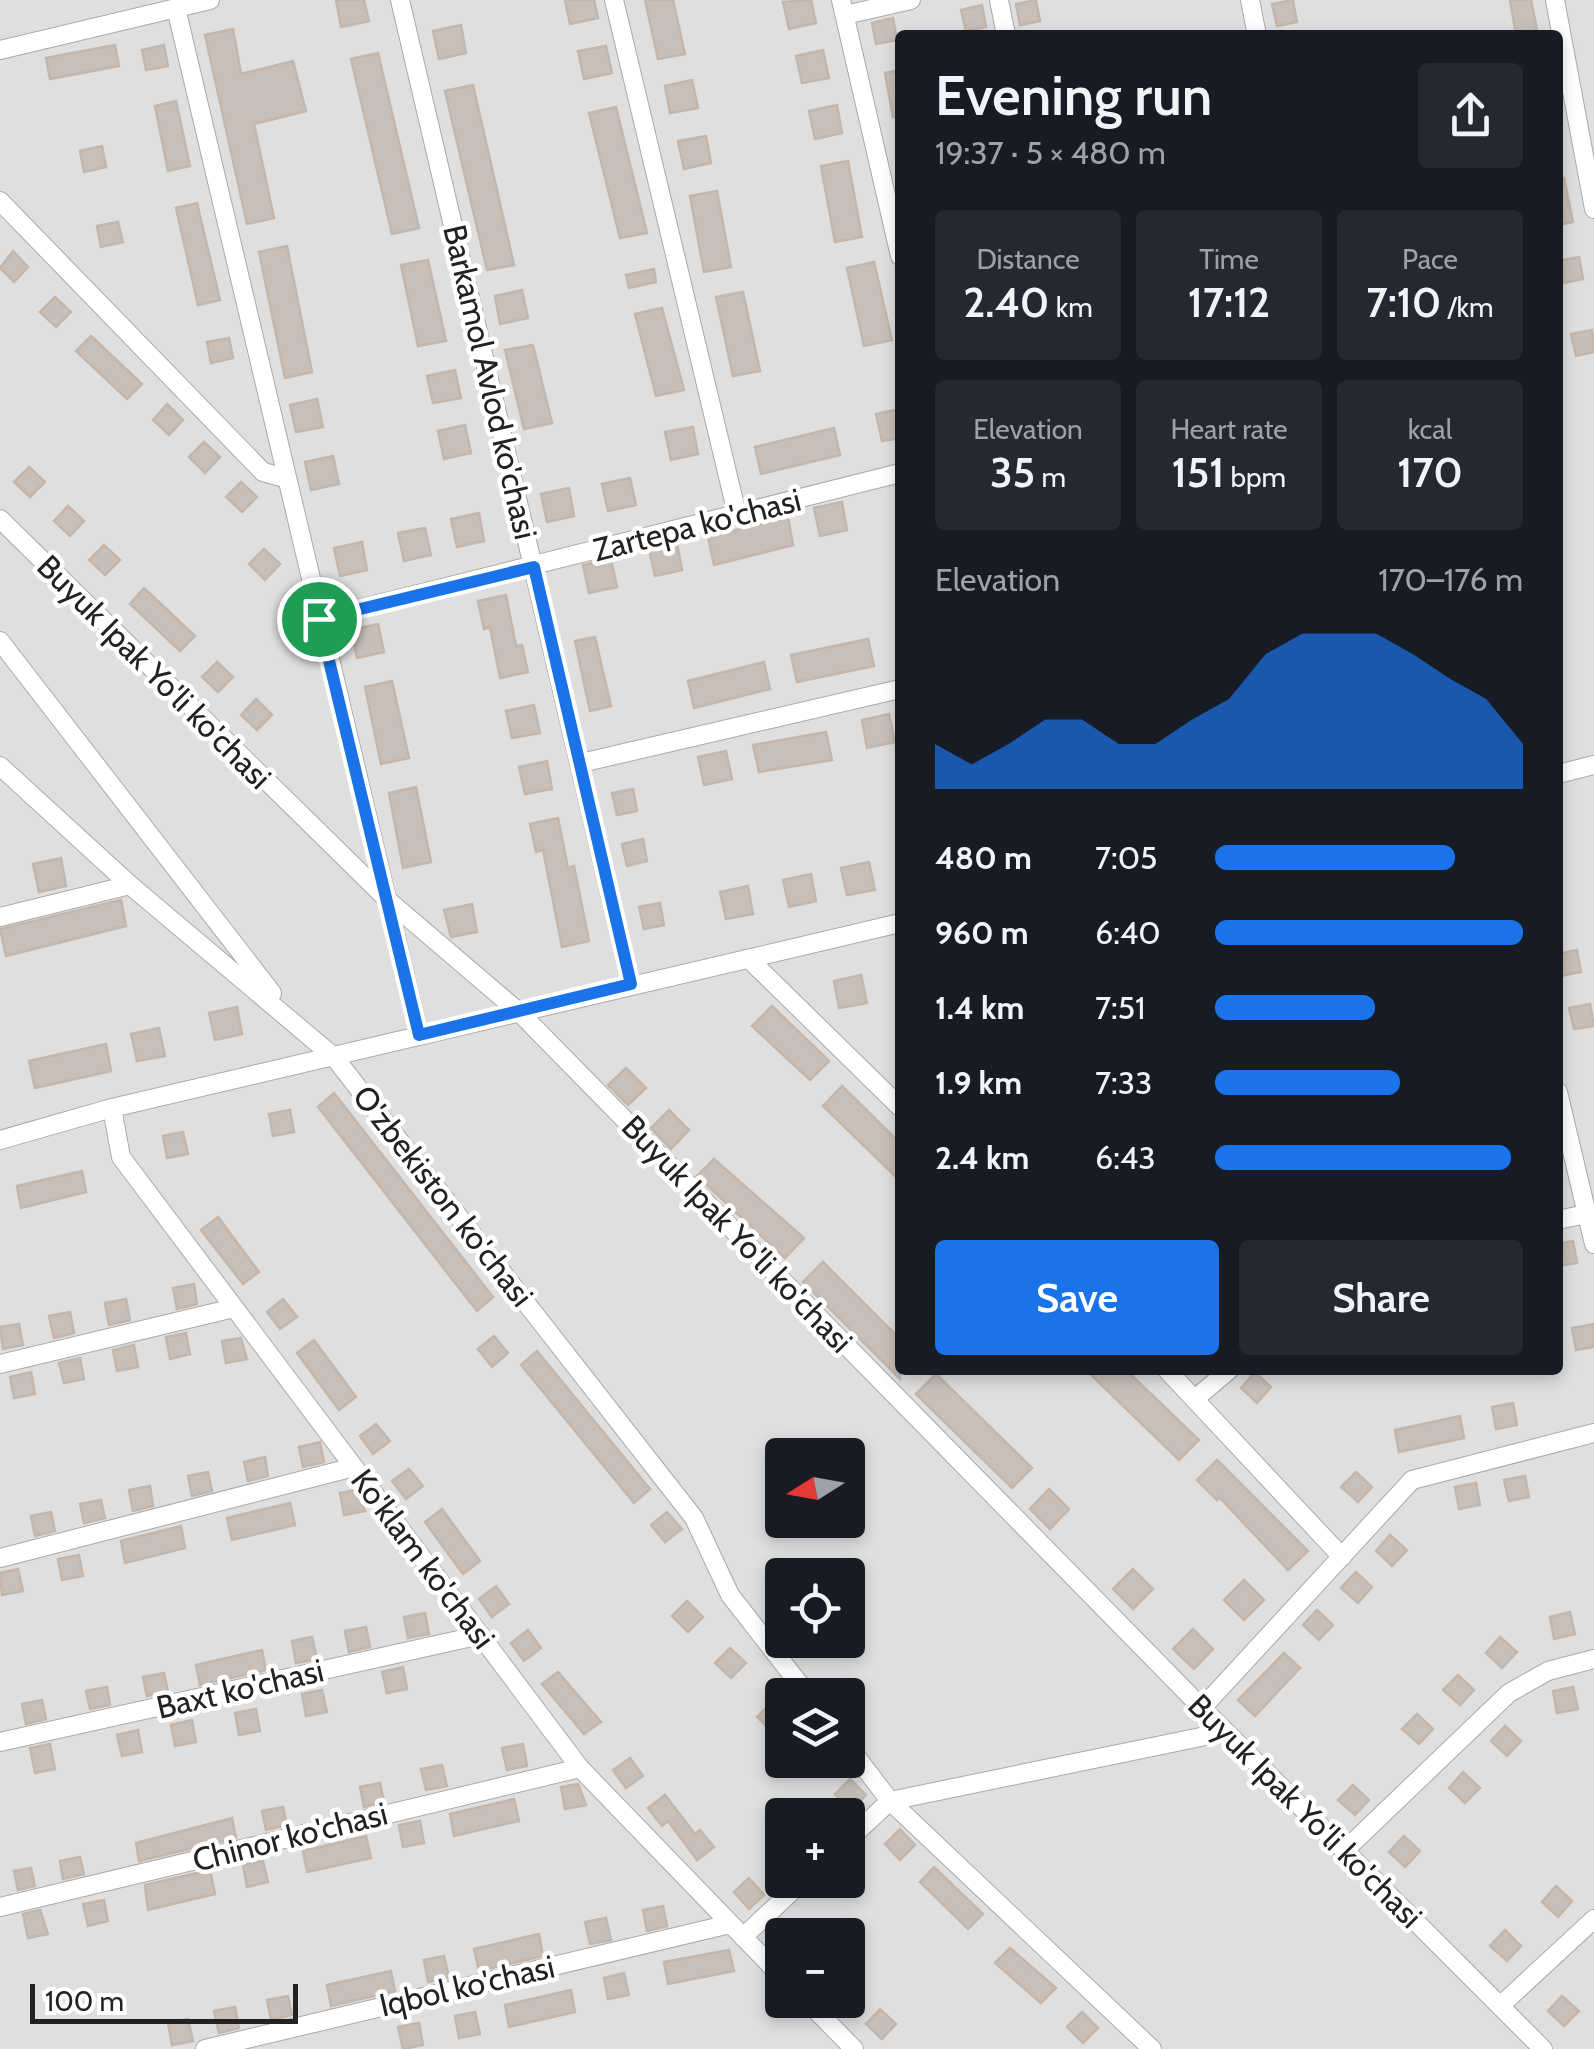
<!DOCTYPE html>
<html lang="en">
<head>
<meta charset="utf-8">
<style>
  :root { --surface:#171b24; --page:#242831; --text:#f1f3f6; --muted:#9ea1a6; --accent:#1a73e8 }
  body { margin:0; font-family:Cabin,sans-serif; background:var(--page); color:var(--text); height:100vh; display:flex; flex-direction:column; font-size:38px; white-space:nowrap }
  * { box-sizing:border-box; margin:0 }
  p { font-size:32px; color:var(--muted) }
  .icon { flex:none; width:55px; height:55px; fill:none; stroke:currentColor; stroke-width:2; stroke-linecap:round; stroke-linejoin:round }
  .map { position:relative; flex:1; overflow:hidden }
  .drawer { position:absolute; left:895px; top:30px; width:668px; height:1345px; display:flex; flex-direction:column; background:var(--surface); border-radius:10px; box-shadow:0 5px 15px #0003 }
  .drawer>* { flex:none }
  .needle { width:65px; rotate:259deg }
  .fabs { position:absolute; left:765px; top:1438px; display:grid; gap:20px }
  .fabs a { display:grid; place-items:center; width:100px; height:100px; border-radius:10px; background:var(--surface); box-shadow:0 5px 15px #0003; font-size:50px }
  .scale { position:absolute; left:30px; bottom:25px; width:268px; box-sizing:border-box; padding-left:10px; border:5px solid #222; border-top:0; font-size:28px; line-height:35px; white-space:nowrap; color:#222; -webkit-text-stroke:8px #fff; paint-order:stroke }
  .pin { position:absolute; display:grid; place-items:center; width:85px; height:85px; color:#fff; margin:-42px; border:5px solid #fff; border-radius:50%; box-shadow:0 2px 10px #0007 }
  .round { display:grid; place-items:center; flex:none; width:105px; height:105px; border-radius:10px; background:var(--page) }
  .head { display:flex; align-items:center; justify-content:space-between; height:170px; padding:0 40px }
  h1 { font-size:55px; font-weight:600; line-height:75px }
  .stats { display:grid; grid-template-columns:repeat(3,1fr); gap:15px; height:170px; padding:10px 40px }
  .stats div { display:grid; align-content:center; border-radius:10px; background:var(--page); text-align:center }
  .stats b { font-size:42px; font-weight:600 }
  .stats small { font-size:28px; font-weight:400 }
  .stats p { font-size:28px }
  .chart { height:280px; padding:20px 40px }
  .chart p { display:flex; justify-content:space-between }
  .chart svg { width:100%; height:180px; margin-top:10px; fill:var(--accent); opacity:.7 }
  .primary-button { display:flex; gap:20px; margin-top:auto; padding:20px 40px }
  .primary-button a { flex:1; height:115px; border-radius:10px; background:var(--accent); color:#fff; font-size:40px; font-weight:600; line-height:115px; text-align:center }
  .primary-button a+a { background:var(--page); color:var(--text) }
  ul { padding:0 40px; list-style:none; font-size:32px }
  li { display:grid; grid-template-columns:160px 120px 1fr; align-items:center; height:75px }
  li i { height:25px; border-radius:12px; background:var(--accent) }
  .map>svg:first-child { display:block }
</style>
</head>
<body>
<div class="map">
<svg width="1594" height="2049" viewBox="0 0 1594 2049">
  <rect width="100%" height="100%" fill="#f2efe9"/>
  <path fill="#e0dfdf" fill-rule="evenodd" d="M0,0H1594V2049H0ZM900,35H1558V1370H900ZM782,1455H848V1520H782ZM782,1575H848V1640H782ZM782,1695H848V1760H782ZM782,1815H848V1880H782ZM782,1935H848V2000H782Z"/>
  <path fill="#c7bfb8" stroke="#c4b6ab" stroke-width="2.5" d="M336,0H364L369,21L341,27Z
    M565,0H594L598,18L570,24Z
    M645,0H673L685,54L658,59Z
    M811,0L816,23L789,29L783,2Z
    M1036,0L1040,21L1020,25L1016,4Z
    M1293,0L1297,22L1277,26L1272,4Z
    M1510,0H1531L1538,35H1516Z
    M982,5L986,27L966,31L961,10Z
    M893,18L897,40L876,44L872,23Z
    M461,25L466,53L439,59L433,31Z
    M233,29L241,74L293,61L306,111L254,124L274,218L247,224L205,35Z
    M115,45L119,66L50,79L46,58Z
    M164,45L168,66L146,70L142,50Z
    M606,46L612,73L584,79L578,51Z
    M823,50L829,78L802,83L796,56Z
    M378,53L419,228L392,234L351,59Z
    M900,70V116L893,117L885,73Z
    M692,80L698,108L670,113L665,86Z
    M473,85L514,265L487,270L445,91Z
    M176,101L190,166L168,171L155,106Z
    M837,105L842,133L815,139L809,111Z
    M616,107L647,233L620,238L589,113Z
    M706,136L711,163L684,169L678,141Z
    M102,146L106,167L84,172L80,151Z
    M848,161L862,237L835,242L821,166Z
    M1564,178L1573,222L1558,225V179Z
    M717,191L731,267L704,272L690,196Z
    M197,203L220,300L198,305L176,208Z
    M118,222L123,242L101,247L97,226Z
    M287,246L312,372L285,378L259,252Z
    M13,251L28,267L14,282L0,268Z
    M1579,257L1583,279L1563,283L1558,261Z
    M428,260L446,341L418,346L401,265Z
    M874,262L892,340L864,346L847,268Z
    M654,269L656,282L629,288L626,275Z
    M522,290L528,318L500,324L495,296Z
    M743,292L760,371L733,376L716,297Z
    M55,297L71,312L56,327L40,312Z
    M662,308L684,390L656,396L635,314Z
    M1592,330L1594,352L1576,356L1571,334Z
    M91,336L142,384L127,399L76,351Z
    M229,338L233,358L211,363L207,342Z
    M533,345L552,423L524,429L505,350Z
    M455,370L461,398L433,403L427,376Z
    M317,399L323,427L296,432L290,405Z
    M167,404L183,420L169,435L153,420Z
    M900,409V438L882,441L876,414Z
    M465,425L471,453L444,459L438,431Z
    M693,427L698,454L671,460L665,432Z
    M834,428L840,455L761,474L755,447Z
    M204,442L220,457L205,473L189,457Z
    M333,456L339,484L311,490L305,462Z
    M29,467L45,482L30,497L14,482Z
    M630,478L636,505L608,511L602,484Z
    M241,482L257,497L242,512L226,497Z
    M569,488L574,516L547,522L541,494Z
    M842,502L847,530L820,536L814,508Z
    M68,506L84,521L70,536L54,521Z
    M479,513L484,541L457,547L451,519Z
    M788,517L793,545L714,565L708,537Z
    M425,528L431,555L404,561L398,533Z
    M362,542L367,570L340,576L334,548Z
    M677,543L682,570L655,576L649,549Z
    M104,545L120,560L105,575L89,560Z
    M264,549L280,564L265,580L249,564Z
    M611,559L617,587L589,593L583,565Z
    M144,588L195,636L180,651L130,604Z
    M506,595L516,646L522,645L528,672L500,678L490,627L484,629L478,601Z
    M378,624L384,652L357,658L351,630Z
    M595,637L611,706L590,711L575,641Z
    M868,639L874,666L797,682L791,655Z
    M217,662L233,677L218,692L202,677Z
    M764,662L770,689L694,708L688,681Z
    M392,681L409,758L381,764L365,687Z
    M256,699L272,715L257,730L241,715Z
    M534,705L540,733L512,738L506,711Z
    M889,714L895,742L867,748L862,720Z
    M826,732L832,760L759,772L753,745Z
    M726,751L732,779L704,785L698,757Z
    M547,761L552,789L525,794L519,767Z
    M416,787L431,862L403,868L389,793Z
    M633,789L637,811L617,815L612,793Z
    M558,818L568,868L574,866L589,941L562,947L543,850L536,852L530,824Z
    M643,839L647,861L627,866L622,844Z
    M61,858L66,886L39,892L33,864Z
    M869,862L875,890L847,895L841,868Z
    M811,874L816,901L789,907L783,880Z
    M748,886L753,914L726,919L720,892Z
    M121,900L126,926L6,956L0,929Z
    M660,903L664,925L644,929L639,907Z
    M472,904L477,932L451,937L444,910Z
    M1577,950L1581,972L1561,976L1558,954Z
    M861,975L867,1003L839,1008L834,981Z
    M1590,1004L1594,1026L1574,1029L1569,1008Z
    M772,1006L829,1061L810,1080L752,1026Z
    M237,1007L242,1034L215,1040L209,1013Z
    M159,1028L165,1056L137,1061L131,1034Z
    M106,1044L111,1071L35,1088L29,1061Z
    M626,1068L646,1088L628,1105L608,1085Z
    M842,1086L900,1143V1181L823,1106Z
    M334,1093L493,1297L477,1311L318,1107Z
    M290,1110L294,1132L273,1136L269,1114Z
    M669,1110L689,1130L671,1149L651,1128Z
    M183,1132L188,1154L167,1158L163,1136Z
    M714,1159L804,1238L785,1258L697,1176Z
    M82,1171L86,1192L21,1208L17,1186Z
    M218,1217L259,1272L243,1284L201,1230Z
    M1573,1241L1577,1263L1558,1266V1244Z
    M823,1262L900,1339V1379L803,1282Z
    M194,1284L197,1304L177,1309L173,1288Z
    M126,1299L130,1320L109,1325L105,1303Z
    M283,1299L297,1317L280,1329L267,1312Z
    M70,1312L74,1333L54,1338L49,1316Z
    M19,1324L23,1345L3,1349L0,1327Z
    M1594,1324V1347L1576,1350L1572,1328Z
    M186,1333L190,1354L170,1359L166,1337Z
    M494,1336L508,1353L492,1367L478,1349Z
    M241,1338L247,1359L226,1363L222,1341Z
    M314,1340L356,1397L339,1410L297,1353Z
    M134,1345L138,1367L117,1371L113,1350Z
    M537,1351L650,1489L634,1503L521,1365Z
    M80,1358L84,1379L64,1383L59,1363Z
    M1086,1370H1126L1199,1440L1179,1460Z
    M31,1372L35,1394L14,1398L10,1377Z
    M1255,1372L1271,1387L1257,1403L1241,1388Z
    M936,1374L1032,1468L1012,1488L916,1394Z
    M1513,1403L1517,1425L1496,1429L1492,1407Z
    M1460,1416L1464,1438L1399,1452L1395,1430Z
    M376,1424L390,1441L373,1454L360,1436Z
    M320,1442L324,1462L303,1467L299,1447Z
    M265,1457L268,1476L248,1481L244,1462Z
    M1217,1460L1308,1551L1288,1570L1219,1497L1217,1500L1197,1480Z
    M409,1469L423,1486L406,1499L392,1481Z
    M208,1472L212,1491L192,1496L188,1476Z
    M1356,1472L1372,1487L1358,1502L1341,1487Z
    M1525,1476L1529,1497L1509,1501L1504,1480Z
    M1476,1483L1480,1505L1459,1509L1455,1487Z
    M150,1486L153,1506L133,1511L129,1490Z
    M1049,1489L1069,1509L1050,1529L1030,1509Z
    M356,1490L365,1511L344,1515L340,1493Z
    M101,1500L105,1518L84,1523L80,1504Z
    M290,1503L295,1525L232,1540L227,1518Z
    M442,1509L480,1561L463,1574L425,1522Z
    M51,1512L55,1531L35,1536L31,1516Z
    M667,1512L682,1529L665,1542L651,1525Z
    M181,1526L185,1548L125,1563L121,1541Z
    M1390,1535L1407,1550L1392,1566L1376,1551Z
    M79,1555L83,1576L62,1580L58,1559Z
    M18,1569L23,1591L2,1595L0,1573Z
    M1133,1569L1153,1589L1133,1609L1113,1589Z
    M1356,1572L1372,1587L1358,1603L1341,1588Z
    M1244,1580L1264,1600L1244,1620L1224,1600Z
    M496,1586L509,1604L492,1617L479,1599Z
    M687,1601L703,1617L688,1632L672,1616Z
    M1317,1610L1333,1625L1319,1640L1303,1625Z
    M1570,1612L1575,1634L1554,1639L1550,1617Z
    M425,1613L429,1634L408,1638L404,1617Z
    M366,1627L370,1647L349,1652L345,1631Z
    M1193,1629L1213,1649L1194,1669L1173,1649Z
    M528,1630L541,1648L524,1661L511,1643Z
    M312,1637L317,1659L296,1663L292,1641Z
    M1500,1637L1517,1652L1502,1668L1486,1653Z
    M730,1648L746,1663L731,1678L715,1663Z
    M262,1650L266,1670L200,1685L196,1665Z
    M1284,1653L1300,1668L1255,1716L1238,1700Z
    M403,1667L407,1689L387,1693L382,1672Z
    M558,1672L601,1722L584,1734L542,1684Z
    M164,1673L168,1692L147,1696L143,1677Z
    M1458,1675L1474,1690L1460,1705L1443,1690Z
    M107,1687L110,1705L90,1709L86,1691Z
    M1573,1687L1578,1709L1557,1713L1553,1691Z
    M322,1690L327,1712L306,1716L302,1694Z
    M42,1700L46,1719L26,1724L22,1704Z
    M772,1702L782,1712V1723L773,1732L757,1717Z
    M256,1709L260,1731L239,1735L235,1713Z
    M1417,1714L1433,1729L1419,1744L1402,1729Z
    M192,1720L196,1742L175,1746L171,1725Z
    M1505,1726L1521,1741L1507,1756L1491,1741Z
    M138,1730L142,1752L122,1756L117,1735Z
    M50,1744L55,1769L35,1773L30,1748Z
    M523,1744L527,1766L507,1770L502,1748Z
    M630,1758L643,1776L626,1788L613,1770Z
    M442,1765L447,1786L426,1790L421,1769Z
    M1463,1772L1480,1788L1465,1803L1449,1788Z
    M850,1779L866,1795L851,1810L835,1794Z
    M380,1783L384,1802L364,1807L360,1787Z
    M578,1784L586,1805L565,1809L561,1787Z
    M1353,1785L1369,1800L1355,1815L1338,1800Z
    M665,1795L695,1834L700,1830L714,1847L697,1860L668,1821L662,1826L648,1808Z
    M514,1799L519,1821L454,1836L450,1814Z
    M283,1807L287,1825L266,1830L262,1811Z
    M232,1818L236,1838L139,1861L136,1843Z
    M420,1821L424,1843L403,1847L399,1825Z
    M900,1829L915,1845L900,1860L885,1844Z
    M366,1836L371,1858L307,1872L303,1851Z
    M1404,1836L1420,1851L1405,1867L1389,1852Z
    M80,1857L84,1874L63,1879L60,1861Z
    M263,1861L268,1882L247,1887L243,1865Z
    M934,1867L983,1914L968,1929L920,1882Z
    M31,1868L35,1886L18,1890L14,1871Z
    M210,1870L215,1894L148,1910L145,1885Z
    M749,1878L764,1895L749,1909L734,1892Z
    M1556,1886L1572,1901L1558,1917L1542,1902Z
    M104,1900L108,1921L88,1926L83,1904Z
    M663,1906L667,1926L647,1931L643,1910Z
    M40,1910L48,1934L28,1938L23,1914Z
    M606,1918L611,1940L590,1944L585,1922Z
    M1505,1930L1521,1946L1507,1961L1490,1946Z
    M539,1934L543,1956L479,1971L474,1949Z
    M1010,1948L1056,1988L1041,2003L995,1963Z
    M729,1950L734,1971L668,1984L664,1962Z
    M444,1956L449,1978L428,1982L424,1960Z
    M391,1971L395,1991L331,2006L327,1985Z
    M624,1973L629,1995L608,1999L604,1978Z
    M571,1990L575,2012L509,2027L505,2005Z
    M288,1996L292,2015L271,2020L267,2000Z
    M1562,1996L1579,2011L1564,2026L1548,2011Z
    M235,2007L239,2028L219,2033L214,2011Z
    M880,2009L896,2024L882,2039L866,2024Z
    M475,2012L480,2034L459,2038L455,2016Z
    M1082,2012L1098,2028L1083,2043L1067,2027Z
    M188,2019L193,2041L172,2045L168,2023Z
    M419,2023L423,2045L403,2049L398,2027Z"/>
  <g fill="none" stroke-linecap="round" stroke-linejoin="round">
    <g stroke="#a9a9a9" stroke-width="20">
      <path id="minor" d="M400,0L631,984
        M614,0L737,514
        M841,0L900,256
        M999,0L1006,35
        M1250,0L1257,35
        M1555,0L1594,209
        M176,8L419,1035
        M845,15L911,0
        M0,50L210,0
        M0,201L263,472L285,478
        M0,519L390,902L520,1013L1202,1708L1543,2049
        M319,619L900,473
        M0,641L272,993
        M581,763L900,689
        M0,766L130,885L334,1057L694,1518L730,1595L808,1695
        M1558,774L1594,765
        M0,917L130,885
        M749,959L900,1107
        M1558,1092L1594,1244
        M112,1108L121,1157L580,1768L782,1977
        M0,1140L112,1108L900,923
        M1558,1220L1586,1214
        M0,1364L234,1308
        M1167,1370L1342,1557
        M1196,1398L1229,1370
        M0,1558L354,1467
        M1202,1708L1412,1480L1594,1433
        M0,1742L481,1635
        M848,1746L890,1801L1152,2049
        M848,1840L890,1801L1225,1732
        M1344,1851L1509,1693L1548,1671L1594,1659
        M0,1907L580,1768
        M743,1937L804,1880
        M806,2000L854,2049
        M1500,2006L1594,1919
        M205,2049L730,1924"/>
    </g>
    <use href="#minor" stroke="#fff" stroke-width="18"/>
  </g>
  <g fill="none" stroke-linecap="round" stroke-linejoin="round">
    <g stroke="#fff" stroke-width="20">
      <path id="route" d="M534,567L631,984L419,1035L319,619Z"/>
    </g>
    <use href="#route" stroke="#1a73e8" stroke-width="12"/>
  </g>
  <g text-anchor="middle" stroke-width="9" stroke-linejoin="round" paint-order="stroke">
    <g font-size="32" fill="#222" stroke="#fff">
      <text transform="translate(490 382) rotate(77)" y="11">Barkamol Avlod ko'chasi</text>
      <text transform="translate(697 525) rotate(-14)" y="11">Zartepa ko'chasi</text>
      <text transform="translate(154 672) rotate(45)" y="11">Buyuk Ipak Yo'li ko'chasi</text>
      <text transform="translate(443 1196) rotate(52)" y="11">O'zbekiston ko'chasi</text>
      <text transform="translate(737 1234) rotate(46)" y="11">Buyuk Ipak Yo'li ko'chasi</text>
      <text transform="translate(423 1559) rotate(53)" y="11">Ko'klam ko'chasi</text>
      <text transform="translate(240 1689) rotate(-13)" y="11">Baxt ko'chasi</text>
      <text transform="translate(1305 1811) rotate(45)" y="11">Buyuk Ipak Yo'li ko'chasi</text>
      <text transform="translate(290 1837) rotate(-14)" y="11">Chinor ko'chasi</text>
      <text transform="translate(467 1986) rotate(-13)" y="11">Iqbol ko'chasi</text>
    </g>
  </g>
</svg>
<div class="fabs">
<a><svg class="needle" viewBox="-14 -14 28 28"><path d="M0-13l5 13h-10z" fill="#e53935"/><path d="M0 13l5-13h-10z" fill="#9ea1a6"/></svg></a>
<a><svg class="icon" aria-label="locate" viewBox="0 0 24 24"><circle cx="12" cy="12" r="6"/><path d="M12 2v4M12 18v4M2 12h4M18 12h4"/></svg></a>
<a><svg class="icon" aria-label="layers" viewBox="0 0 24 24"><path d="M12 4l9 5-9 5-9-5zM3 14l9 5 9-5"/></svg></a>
<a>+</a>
<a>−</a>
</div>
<div class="scale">100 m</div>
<div class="pin" style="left:319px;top:619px;background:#1e9e55"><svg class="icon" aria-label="arrive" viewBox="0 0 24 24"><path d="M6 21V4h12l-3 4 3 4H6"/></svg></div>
<section class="drawer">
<div class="head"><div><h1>Evening run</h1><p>19:37 · 5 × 480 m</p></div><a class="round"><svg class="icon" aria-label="share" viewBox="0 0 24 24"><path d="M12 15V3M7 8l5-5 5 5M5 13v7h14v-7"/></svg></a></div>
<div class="stats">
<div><p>Distance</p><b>2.40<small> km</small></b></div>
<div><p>Time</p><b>17:12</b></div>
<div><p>Pace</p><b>7:10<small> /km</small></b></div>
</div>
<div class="stats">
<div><p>Elevation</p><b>35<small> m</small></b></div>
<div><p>Heart rate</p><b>151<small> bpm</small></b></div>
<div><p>kcal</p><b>170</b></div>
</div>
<div class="chart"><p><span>Elevation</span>170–176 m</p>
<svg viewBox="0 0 160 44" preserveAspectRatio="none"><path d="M0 44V33L10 38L20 33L30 27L40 27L50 33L60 33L70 27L80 22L90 11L100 6L110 6L120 6L130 11L140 17L150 22L160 33V44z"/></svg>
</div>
<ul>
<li><b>480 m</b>7:05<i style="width:78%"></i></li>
<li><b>960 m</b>6:40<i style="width:100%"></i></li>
<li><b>1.4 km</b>7:51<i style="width:52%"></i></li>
<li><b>1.9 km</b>7:33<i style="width:60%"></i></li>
<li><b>2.4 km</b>6:43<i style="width:96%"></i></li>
</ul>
<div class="primary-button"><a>Save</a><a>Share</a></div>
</section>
</div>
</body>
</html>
